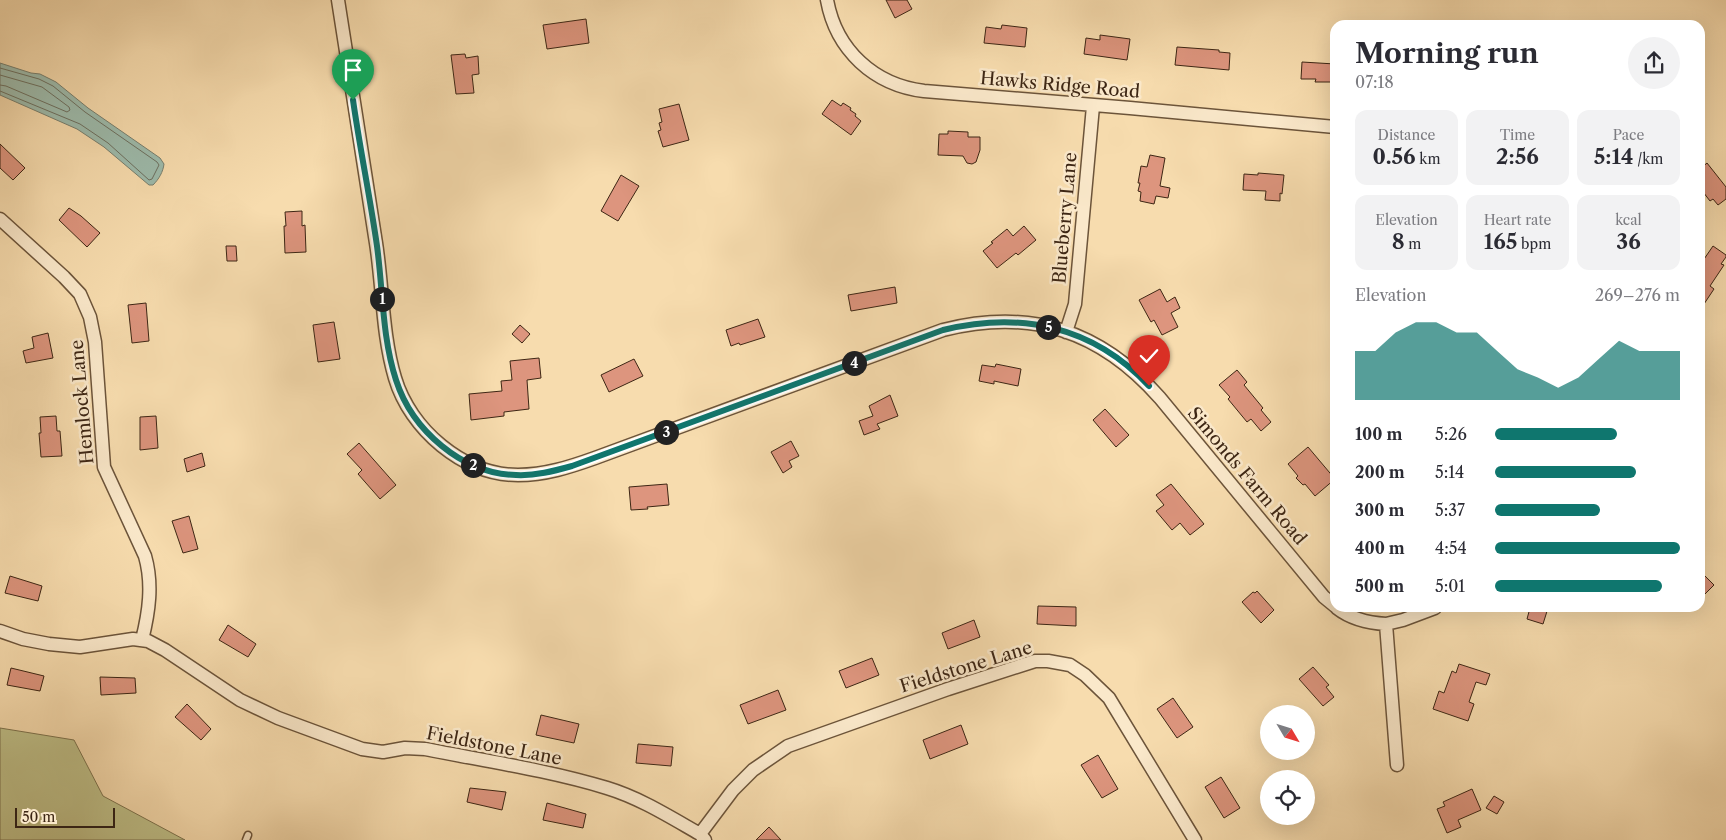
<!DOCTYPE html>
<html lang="en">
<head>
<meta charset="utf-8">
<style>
  :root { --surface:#fff; --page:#f2f2f3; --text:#2b2b33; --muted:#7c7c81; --accent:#0f766e }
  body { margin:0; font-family:"Libre Caslon Text",serif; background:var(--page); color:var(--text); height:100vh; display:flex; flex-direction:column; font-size:19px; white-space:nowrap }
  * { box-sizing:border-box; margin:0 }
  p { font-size:16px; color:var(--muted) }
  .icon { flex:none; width:28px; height:28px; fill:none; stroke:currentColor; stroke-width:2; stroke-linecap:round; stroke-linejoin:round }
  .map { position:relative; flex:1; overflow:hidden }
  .side { position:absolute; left:1330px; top:20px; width:375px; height:592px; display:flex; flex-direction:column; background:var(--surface); border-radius:15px; box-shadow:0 5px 20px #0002 }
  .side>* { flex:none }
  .needle { width:32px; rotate:128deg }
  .buttons { position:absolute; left:1260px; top:705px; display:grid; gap:10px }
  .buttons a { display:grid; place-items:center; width:55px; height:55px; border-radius:50%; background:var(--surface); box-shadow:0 5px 20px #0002; font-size:25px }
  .scale { position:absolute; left:15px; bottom:12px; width:100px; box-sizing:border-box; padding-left:5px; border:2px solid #3d2614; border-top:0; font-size:14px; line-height:18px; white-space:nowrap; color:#3d2614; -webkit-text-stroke:4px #fae8ca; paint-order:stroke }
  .pin { position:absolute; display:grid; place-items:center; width:42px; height:42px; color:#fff; margin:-51px -21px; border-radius:50% 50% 50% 0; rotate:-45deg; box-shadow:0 0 5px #0007 }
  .pin .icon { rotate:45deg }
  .km { position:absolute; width:25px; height:25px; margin:-12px; border-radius:50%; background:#222; color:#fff; font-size:14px; line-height:25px; text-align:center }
  .round { display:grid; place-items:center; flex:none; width:52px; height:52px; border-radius:26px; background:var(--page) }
  .summary { display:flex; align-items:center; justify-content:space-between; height:85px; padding:0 25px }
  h1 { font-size:28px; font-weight:800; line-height:38px }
  .metrics { display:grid; grid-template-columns:repeat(3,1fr); gap:8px; height:85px; padding:5px 25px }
  .metrics div { display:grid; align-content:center; border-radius:12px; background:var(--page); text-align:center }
  .metrics b { font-size:21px; font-weight:800 }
  .metrics small { font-size:14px; font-weight:400 }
  .metrics p { font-size:14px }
  .chart { height:140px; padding:10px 25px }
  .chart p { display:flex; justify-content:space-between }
  .chart svg { width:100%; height:90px; margin-top:5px; fill:var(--accent); opacity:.7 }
  ul { padding:0 25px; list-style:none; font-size:16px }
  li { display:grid; grid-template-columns:80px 60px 1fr; align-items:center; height:38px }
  li i { height:12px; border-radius:6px; background:var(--accent) }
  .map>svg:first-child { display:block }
</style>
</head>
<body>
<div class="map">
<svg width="1726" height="840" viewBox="0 0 1726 840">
  <rect width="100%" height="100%" fill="#f7dcae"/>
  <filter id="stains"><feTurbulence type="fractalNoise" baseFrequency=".004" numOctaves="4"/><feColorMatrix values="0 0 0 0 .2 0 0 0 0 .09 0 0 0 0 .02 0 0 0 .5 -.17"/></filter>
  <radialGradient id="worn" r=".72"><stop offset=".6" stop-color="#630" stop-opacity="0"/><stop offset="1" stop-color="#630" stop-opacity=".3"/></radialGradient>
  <path fill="#bfc089" stroke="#7e734e" d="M0,728L74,740L103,796L185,840H0Z"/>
  <path fill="#9dbbac" stroke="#777f6f" d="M0,63L31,73L40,74L56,82L88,108L160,158L164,164C163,172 159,179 153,185H149L104,147L77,129L0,95Z"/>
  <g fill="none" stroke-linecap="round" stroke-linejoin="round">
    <path stroke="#6d7060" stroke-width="1" d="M0,68L39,79L53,86L85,112L157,162L159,165L152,179L149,180L108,143L80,124L0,91
      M0,75L42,87L69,107L70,110L67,112L6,86L0,85"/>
  </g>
  <path fill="#dd957e" stroke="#3d2614" d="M886,0H907L912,9L895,18Z
    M586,19L589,43L547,49L543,25Z
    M1002,25L1027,28L1025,47L984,43L986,27L1001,29Z
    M1100,35L1130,39L1127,60L1084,54L1086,38L1100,40Z
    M1177,47L1219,50V52L1230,53L1229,70L1175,65Z
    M465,54L466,58L478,56L479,74L472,75L474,93L456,94L451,55Z
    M1302,62L1335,64V82H1315L1316,79H1301Z
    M832,100L841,106L843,103L851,108L850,110L856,114L855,116L861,121L851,135L822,114Z
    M679,104L689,140L663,147L658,131L661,130L659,123L662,122L659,109Z
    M948,131L968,132V137H980V150L976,162L972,164L967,163L963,156L938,155L939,134H948Z
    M0,144L25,168L13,180L0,168Z
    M1150,155L1165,158L1160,186L1170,188L1168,198L1156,196L1154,204L1140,201L1141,192L1138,191L1140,183H1138L1141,166L1147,167Z
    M1707,163L1726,187V199L1718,205L1713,199L1710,201L1700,188V169Z
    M1258,173L1284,175L1282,194L1280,193V201L1265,200L1266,191L1243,190L1244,174L1258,175Z
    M621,175L639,186L618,221L601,211Z
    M69,208L81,216L100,233L87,247L59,220Z
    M302,211V226L305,225L306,252L285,253L284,226H286L285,212Z
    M1024,226L1036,240L1018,255L1016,253L997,268L983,251L993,243L991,242L1007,229L1013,236Z
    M226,246H236L237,261H227Z
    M1713,246L1726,255V257L1721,264L1724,265L1710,286L1714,289L1700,310V265Z
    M895,287L897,303L851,311L848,295Z
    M1160,289L1167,302L1175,297L1180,308L1171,313L1178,327L1162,335L1154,320L1151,322L1139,300Z
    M146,303L149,341L132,343L128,305Z
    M758,319L765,337L740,345L739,343L731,346L726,330Z
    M334,322L340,359L318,362L313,325Z
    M520,325L530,334L522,343L512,334Z
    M48,333L53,358L26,363L23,351L34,348L32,337Z
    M539,358L541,378L527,380L529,409L504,412V416L471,420L469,394L502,391L501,381L512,380L510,361Z
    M634,359L643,376L609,392L601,375Z
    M996,364L1021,369L1018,386L994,381V384L979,381L982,365L995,367Z
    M1237,370L1247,382L1244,385L1263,408L1261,410L1271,422L1261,431L1251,419L1247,422L1228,399L1230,397L1219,385Z
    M890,395L898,416L877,424L880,429L864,435L859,421L873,416L869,406Z
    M1105,409L1129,435L1116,447L1093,420Z
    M56,416L57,431H60L62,456L41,457L39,433H41L40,417Z
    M156,416L158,448L140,450V417Z
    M791,441L799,456L789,461L792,467L783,473L771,452Z
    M359,443L396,485L380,499L358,474L362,470L347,454Z
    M1308,447L1335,479L1315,496L1305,484L1303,485L1296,478L1298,476L1288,464Z
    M202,453L205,466L187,472L184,459Z
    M667,484L669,505L647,507L648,509L631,510L629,487Z
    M1171,484L1204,524L1190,535L1180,523L1172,530L1156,511L1164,505L1156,495Z
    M189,516L198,549L183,553L172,521Z
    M1700,571L1714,585L1700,599Z
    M10,576L42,586L38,601L5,593Z
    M1257,591L1274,610L1261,623L1242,602L1253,592L1255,593Z
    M1038,606L1076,607V626L1037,624Z
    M1530,608H1548L1543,624L1527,619Z
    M974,620L980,637L948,649L942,633Z
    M228,625L256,644L248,657L219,640Z
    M872,658L879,675L846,688L839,671Z
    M1459,664L1490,674L1486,685L1476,682L1469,702L1474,704L1468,721L1433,709L1439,691L1444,693L1452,671L1456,673Z
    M1313,667L1329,685L1326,687L1334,697L1323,706L1299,679Z
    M11,668L44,676L40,691L7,685Z
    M100,677L135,678L136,693L101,695Z
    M778,690L786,710L748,724L740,705Z
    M1173,698L1193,727L1177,738L1157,709Z
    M187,704L211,729L201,740L175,717Z
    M541,715L579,724L574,743L536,735Z
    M961,725L968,744L930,759L923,740Z
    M638,744L673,747L671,766L636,763Z
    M1098,755L1118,789L1102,798L1081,765Z
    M1221,777L1240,808L1224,818L1205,787Z
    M470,788L506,792L502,810L467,802Z
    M1472,789L1481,810L1458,820L1461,827L1447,833L1437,809L1445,806L1443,802Z
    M1494,796L1504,802L1497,814L1486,808Z
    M547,803L586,814L583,828L543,820Z
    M769,827L781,840H756Z"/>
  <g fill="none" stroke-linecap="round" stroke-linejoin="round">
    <g stroke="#6c543a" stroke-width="9">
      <path id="service" d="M246,840L248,835"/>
    </g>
    <g stroke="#6c543a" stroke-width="15">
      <path id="minor" d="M338,0C350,81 363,162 376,243C383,288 382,334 395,378C410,429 463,475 518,475C545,475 570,467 595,458L943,330C1031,308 1100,330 1160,398L1324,597L1335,606
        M827,0C836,50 874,85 924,91L1130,108L1335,127
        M0,219L64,277L80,294L90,317L95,342L104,467L145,556C153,584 149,612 142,640
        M1066,332L1075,304L1093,106
        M1337,608C1351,619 1368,623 1386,624
        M0,631L23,639L49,644L80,647L133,639L148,641L165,650L240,700L278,718L362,749L383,752L405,748L425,749C485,761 548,770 607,788C640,798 670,817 700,834L705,840
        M1397,765L1386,624L1403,620L1435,608
        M700,834L733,790L753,770L788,746L948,689L1035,661H1048L1070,665L1085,675L1109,698L1195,840"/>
    </g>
    <use href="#service" stroke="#fae8ca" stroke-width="6"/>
    <use href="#minor" stroke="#fae8ca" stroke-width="12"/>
  </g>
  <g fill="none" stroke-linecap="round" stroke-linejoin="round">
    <g stroke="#fff" stroke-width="10">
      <path id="route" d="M353,100C360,149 370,197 377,246C383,290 382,337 396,380C412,430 462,474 516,475C535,476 554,471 572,466L943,330C1021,311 1093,326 1149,386"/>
    </g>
    <use href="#route" stroke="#0f766e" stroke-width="6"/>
  </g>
  <g text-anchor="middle" stroke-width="5" stroke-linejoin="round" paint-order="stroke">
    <g font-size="18" fill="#3d2614" stroke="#fae8ca">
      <text transform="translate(1060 85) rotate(5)" y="6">Hawks Ridge Road</text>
      <text transform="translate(1065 218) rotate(-85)" y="6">Blueberry Lane</text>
      <text transform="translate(82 402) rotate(-95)" y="6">Hemlock Lane</text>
      <text transform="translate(1247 476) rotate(50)" y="6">Simonds Farm Road</text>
      <text transform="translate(966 667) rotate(-17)" y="6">Fieldstone Lane</text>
      <text transform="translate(494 746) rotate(11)" y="6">Fieldstone Lane</text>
    </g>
  </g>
  <rect width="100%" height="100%" filter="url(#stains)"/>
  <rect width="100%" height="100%" fill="url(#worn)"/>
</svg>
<div class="buttons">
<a><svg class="needle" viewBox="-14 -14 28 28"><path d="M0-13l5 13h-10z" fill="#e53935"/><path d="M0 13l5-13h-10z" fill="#7c7c81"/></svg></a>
<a><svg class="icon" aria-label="locate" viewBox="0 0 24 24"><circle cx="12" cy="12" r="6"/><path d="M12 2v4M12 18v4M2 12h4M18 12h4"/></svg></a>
</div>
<div class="scale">50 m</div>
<div class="pin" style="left:353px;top:100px;background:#1e9e55"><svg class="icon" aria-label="arrive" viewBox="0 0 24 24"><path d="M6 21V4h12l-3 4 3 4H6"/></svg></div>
<div class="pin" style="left:1149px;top:386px;background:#d93025"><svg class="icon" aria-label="check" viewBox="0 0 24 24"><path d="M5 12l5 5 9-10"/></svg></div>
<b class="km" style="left:382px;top:299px">1</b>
<b class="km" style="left:473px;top:465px">2</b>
<b class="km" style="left:666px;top:432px">3</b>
<b class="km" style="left:854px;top:363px">4</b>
<b class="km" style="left:1048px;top:327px">5</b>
<section class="side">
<div class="summary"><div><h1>Morning run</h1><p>07:18</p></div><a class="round"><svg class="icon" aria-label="share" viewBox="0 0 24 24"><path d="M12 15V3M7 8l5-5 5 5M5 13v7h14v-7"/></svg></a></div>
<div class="metrics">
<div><p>Distance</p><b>0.56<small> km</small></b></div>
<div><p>Time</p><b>2:56</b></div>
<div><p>Pace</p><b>5:14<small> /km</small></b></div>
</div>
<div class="metrics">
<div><p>Elevation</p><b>8<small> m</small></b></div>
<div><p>Heart rate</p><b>165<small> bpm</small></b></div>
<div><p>kcal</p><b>36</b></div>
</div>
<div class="chart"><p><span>Elevation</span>269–276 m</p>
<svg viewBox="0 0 160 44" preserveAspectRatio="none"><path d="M0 44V20L10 20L20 11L30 6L40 6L50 11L60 11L70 20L80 29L90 33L100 38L110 33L120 24L130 15L140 20L150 20L160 20V44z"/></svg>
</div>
<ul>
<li><b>100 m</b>5:26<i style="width:66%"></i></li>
<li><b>200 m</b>5:14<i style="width:76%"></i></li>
<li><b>300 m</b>5:37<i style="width:57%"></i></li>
<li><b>400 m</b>4:54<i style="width:100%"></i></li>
<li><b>500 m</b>5:01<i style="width:90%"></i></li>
</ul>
</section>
</div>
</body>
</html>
